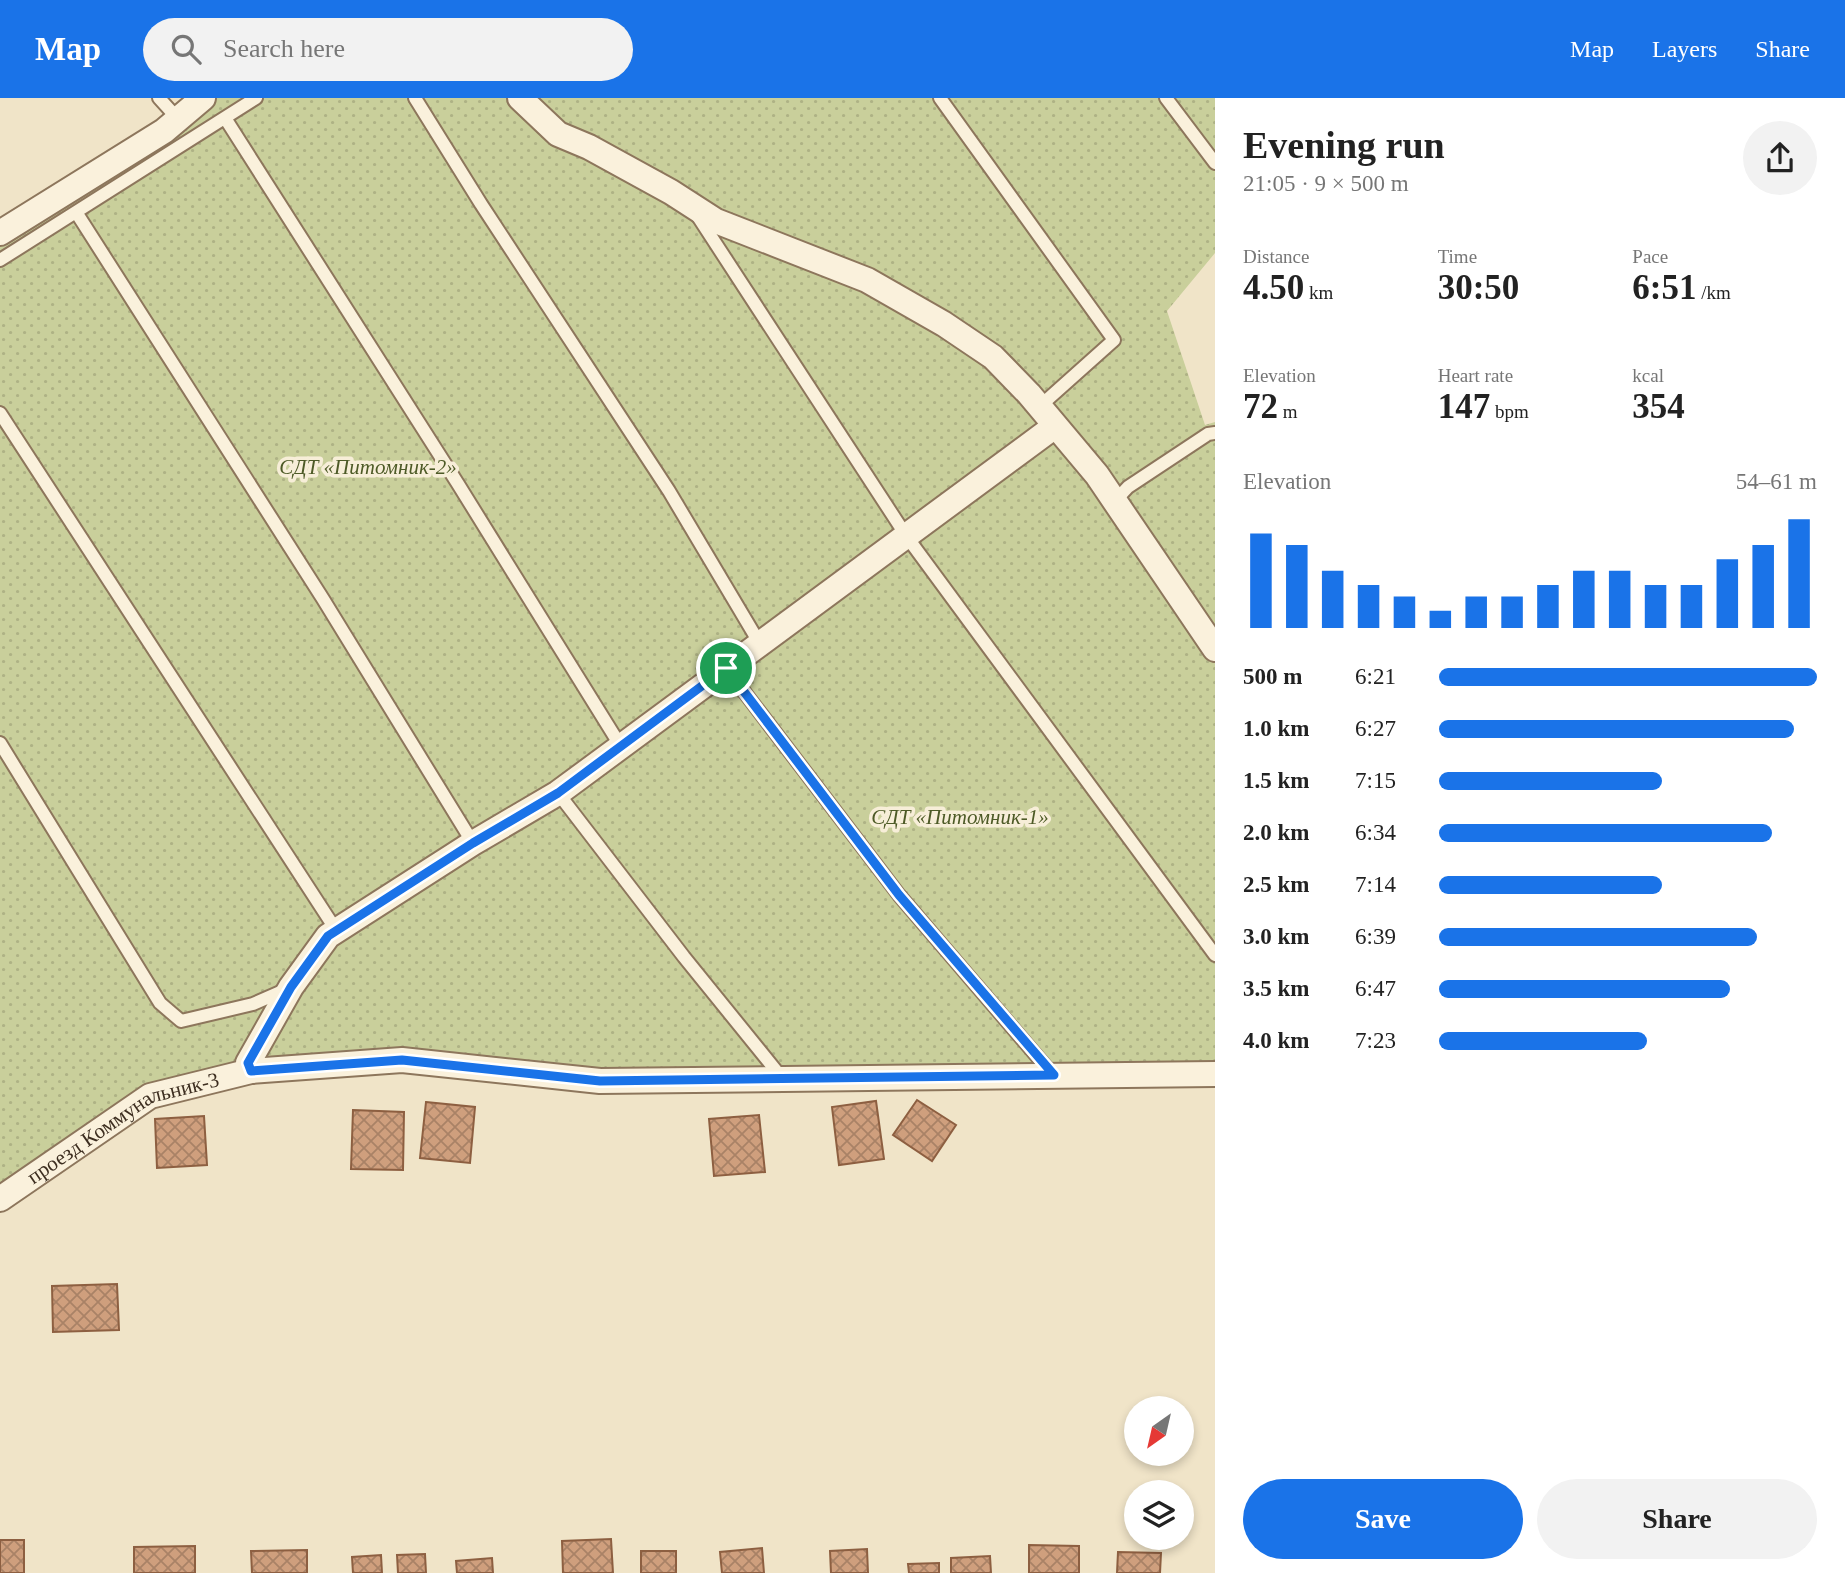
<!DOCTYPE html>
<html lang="en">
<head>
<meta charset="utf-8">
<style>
  :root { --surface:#fff; --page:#f2f2f2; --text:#222; --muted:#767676; --accent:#1a73e8 }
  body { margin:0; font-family:Georgia,serif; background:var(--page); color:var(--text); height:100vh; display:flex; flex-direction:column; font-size:26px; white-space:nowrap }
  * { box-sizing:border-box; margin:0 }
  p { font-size:23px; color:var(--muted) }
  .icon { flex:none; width:38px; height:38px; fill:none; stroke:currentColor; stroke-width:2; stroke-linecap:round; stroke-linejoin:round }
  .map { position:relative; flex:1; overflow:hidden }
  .details { display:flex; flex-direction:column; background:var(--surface); width:630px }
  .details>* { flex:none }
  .needle { width:46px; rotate:214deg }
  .fabs { position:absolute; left:1124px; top:1298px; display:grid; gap:14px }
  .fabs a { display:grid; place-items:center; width:70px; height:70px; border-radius:50%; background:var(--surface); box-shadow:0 4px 10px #0003; font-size:35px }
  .pin { position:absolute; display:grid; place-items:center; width:60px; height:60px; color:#fff; margin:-30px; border:4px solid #fff; border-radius:50%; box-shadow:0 2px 7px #0007 }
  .round { display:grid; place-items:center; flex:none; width:74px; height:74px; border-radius:37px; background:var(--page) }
  .headline { display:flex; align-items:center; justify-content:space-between; height:119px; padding:0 28px }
  h1 { font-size:38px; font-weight:600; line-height:52px }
  .metrics { display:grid; grid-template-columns:repeat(3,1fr); gap:10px; height:119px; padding:7px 28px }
  .metrics div { display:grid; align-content:center }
  .metrics b { font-size:35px; font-weight:600 }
  .metrics small { font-size:19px; font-weight:400 }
  .metrics p { font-size:19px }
  .chart { height:196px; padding:14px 28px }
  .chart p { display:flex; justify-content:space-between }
  .chart svg { width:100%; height:126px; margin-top:7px; stroke:var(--accent); stroke-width:6 }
  .button { display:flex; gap:14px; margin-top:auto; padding:14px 28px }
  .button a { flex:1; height:80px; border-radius:42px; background:var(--accent); color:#fff; font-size:28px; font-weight:600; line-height:80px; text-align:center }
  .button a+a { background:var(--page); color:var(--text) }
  ul { padding:0 28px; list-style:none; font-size:23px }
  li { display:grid; grid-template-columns:112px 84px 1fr; align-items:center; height:52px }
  li i { height:18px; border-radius:9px; background:var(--accent) }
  header { display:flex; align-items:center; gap:42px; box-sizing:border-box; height:98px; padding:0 35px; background:var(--accent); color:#fff }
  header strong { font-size:33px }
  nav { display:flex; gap:38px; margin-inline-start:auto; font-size:24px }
  .search { width:490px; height:63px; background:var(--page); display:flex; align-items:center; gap:18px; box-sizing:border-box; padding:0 24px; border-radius:38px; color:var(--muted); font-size:26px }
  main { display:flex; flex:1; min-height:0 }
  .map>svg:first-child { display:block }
</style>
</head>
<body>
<header>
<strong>Map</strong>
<div class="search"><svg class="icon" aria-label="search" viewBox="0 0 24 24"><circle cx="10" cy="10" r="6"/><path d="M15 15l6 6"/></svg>Search here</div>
<nav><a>Map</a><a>Layers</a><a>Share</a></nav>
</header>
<main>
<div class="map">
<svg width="1215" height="1475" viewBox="0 0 1215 1475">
  <defs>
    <pattern id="garden-dots" width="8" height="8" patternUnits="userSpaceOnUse" patternTransform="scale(1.75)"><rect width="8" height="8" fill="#c9cf9b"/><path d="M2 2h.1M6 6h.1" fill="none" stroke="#aeb285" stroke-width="1.8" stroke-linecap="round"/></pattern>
    <pattern id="building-cross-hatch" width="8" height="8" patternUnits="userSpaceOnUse" patternTransform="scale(1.75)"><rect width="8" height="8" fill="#cf9f7d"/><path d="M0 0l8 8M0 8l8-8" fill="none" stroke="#a98266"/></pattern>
  </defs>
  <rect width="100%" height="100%" fill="#f0e4c8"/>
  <path fill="url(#garden-dots)" d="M209,0H1215V155L1167,213L1205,327L1215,324V973L595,977L402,957L254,969L253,963L293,893L329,841L477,747L564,697L1048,340L1038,329L857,467L661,609L552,693L369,805L323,836L281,900L244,963L237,970L209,975L148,993L0,1094V139L167,35Z"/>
  <path fill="url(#building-cross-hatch)" stroke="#8d5f41" stroke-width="2" d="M917,1002L956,1027L932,1063L893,1037Z
    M876,1003L884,1061L839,1067L832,1009Z
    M426,1004L475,1009L470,1065L420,1060Z
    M353,1012L404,1014L403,1072L351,1071Z
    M759,1017L765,1074L714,1078L709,1021Z
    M204,1018L207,1067L157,1070L155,1021Z
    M117,1186L119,1232L53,1234L52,1188Z
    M611,1441L613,1475H563L562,1443Z
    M0,1442H24V1475H0Z
    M1029,1447L1079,1448V1475H1029Z
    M195,1448V1475H134V1449Z
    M762,1450L764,1475H722L720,1454Z
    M867,1451L868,1475H831L830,1453Z
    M307,1452V1475H252L251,1453Z
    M641,1453H676V1475H641Z
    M1118,1454L1161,1455L1160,1475H1117Z
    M425,1456L426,1475H398L397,1457Z
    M381,1457L382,1475H353L352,1459Z
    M990,1458L991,1475H951V1460Z
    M492,1460L493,1475H457L456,1463Z
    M939,1465V1475H909L908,1466Z"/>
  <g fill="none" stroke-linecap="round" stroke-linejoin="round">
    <g stroke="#8d765c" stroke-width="16">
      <path id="lane" d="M159,0L178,21
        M415,0L481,106L669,393L760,546
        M940,0L1114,242L1039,309
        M1166,0L1215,65
        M225,20L458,386L620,647
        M76,114L323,501L473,745
        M697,117L907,439L1215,857
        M0,162L256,0
        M0,315L336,832
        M1115,403L1128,389L1208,336L1215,335
        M726,570L899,797L1053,977
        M0,645L160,905L181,923L253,906L285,892
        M558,695L684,859L782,980"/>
    </g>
    <g stroke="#8d765c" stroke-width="28">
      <g id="street">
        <path d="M520,0L558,36L589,49L671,94L716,123L867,182L944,226L993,259L1029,296L1097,377L1215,551"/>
        <path d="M0,135L164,33L203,0"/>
        <path d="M251,973L248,965L291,889L328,838L473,745L558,695L1055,328"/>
        <path id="s1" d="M0,1101L150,998L251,973L402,962L600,983L1215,976"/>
      </g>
    </g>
    <use href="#lane" stroke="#faf1dc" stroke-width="12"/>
    <use href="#street" stroke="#faf1dc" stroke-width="24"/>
  </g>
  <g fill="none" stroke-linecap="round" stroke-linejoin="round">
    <g stroke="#fff" stroke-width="14">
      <path id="route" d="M726,570L899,797L1054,977L600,983L402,962L251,973L248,965L291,889L328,838L473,745L558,695Z"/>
    </g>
    <use href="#route" stroke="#1a73e8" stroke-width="9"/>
  </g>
  <g text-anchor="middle" stroke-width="7" stroke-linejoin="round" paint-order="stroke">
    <g font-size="21" font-style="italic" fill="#4d5a26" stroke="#f7eed8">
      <text x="368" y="376">СДТ «Питомник-2»</text>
      <text x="960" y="726">СДТ «Питомник-1»</text>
    </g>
    <g font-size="21" fill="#3d2e20" stroke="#f7eed8">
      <text dy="7" stroke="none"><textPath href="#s1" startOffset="144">проезд Коммунальник-3</textPath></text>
    </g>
  </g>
</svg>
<div class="fabs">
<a><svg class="needle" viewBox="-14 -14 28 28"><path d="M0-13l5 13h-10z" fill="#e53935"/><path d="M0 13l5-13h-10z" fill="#767676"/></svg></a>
<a><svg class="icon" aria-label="layers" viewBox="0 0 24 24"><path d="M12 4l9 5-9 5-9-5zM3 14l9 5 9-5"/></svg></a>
</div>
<div class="pin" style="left:726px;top:570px;background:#1e9e55"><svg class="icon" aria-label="arrive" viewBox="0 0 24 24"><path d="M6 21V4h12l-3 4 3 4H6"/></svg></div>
</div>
<section class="details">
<div class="headline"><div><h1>Evening run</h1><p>21:05 · 9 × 500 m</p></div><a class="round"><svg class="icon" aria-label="share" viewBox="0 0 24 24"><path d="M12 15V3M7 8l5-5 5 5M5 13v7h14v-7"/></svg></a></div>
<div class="metrics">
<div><p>Distance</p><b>4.50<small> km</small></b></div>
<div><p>Time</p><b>30:50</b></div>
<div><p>Pace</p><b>6:51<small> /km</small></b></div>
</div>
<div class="metrics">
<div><p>Elevation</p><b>72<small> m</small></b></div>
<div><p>Heart rate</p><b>147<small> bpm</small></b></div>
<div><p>kcal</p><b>354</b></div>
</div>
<div class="chart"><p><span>Elevation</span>54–61 m</p>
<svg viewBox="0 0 160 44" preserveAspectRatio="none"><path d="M5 44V11M15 44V15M25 44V24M35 44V29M45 44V33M55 44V38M65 44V33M75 44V33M85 44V29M95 44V24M105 44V24M115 44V29M125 44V29M135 44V20M145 44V15M155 44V6"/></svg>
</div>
<ul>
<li><b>500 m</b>6:21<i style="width:100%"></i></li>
<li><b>1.0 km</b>6:27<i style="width:94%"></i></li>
<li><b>1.5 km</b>7:15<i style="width:59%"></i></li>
<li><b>2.0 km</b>6:34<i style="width:88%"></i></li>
<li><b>2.5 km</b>7:14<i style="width:59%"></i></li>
<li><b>3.0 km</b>6:39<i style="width:84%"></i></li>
<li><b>3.5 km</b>6:47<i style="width:77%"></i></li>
<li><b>4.0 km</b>7:23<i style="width:55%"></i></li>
</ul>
<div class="button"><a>Save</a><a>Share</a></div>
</section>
</main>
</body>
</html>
